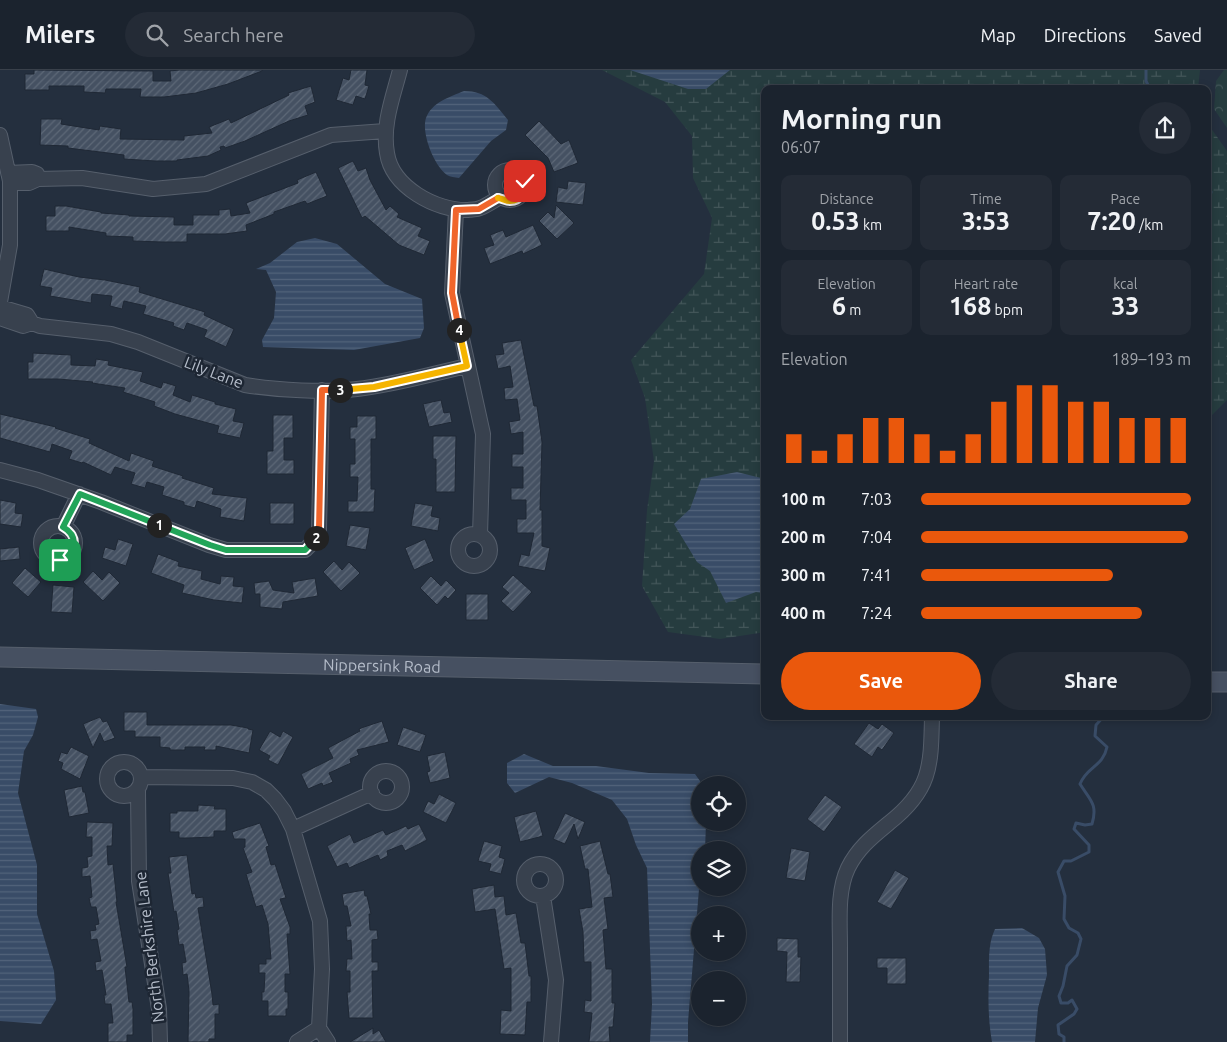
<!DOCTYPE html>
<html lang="en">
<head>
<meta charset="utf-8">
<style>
  :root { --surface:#1b232e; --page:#242b36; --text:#f1f3f6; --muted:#a0a4aa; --line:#39404a; --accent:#ea580c }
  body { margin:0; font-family:Ubuntu,sans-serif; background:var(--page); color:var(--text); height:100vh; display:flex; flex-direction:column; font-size:19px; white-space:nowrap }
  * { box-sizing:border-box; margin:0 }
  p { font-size:16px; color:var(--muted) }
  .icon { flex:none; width:28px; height:28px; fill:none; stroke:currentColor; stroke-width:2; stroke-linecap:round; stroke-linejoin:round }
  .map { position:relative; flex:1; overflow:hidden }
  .sheet { position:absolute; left:761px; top:15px; width:450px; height:635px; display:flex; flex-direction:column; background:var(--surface); border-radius:10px; box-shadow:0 2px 8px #0003,0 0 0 1px var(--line) }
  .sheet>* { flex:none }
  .buttons { position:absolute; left:691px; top:706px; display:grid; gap:10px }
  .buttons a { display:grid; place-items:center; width:55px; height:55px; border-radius:50%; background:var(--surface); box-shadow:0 2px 8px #0003,0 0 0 1px var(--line); font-size:25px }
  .pin { position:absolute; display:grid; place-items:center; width:42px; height:42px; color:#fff; margin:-21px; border-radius:10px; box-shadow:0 2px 8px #0006 }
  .km { position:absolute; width:25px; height:25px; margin:-12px; border-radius:50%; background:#222; color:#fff; font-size:14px; line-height:25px; text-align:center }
  .round { display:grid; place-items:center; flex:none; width:52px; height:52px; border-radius:26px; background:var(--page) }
  .overview { display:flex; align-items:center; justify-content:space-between; height:85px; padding:0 20px }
  h1 { font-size:28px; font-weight:700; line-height:38px }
  .metrics { display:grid; grid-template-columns:repeat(3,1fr); gap:8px; height:85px; padding:5px 20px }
  .metrics div { display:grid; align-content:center; border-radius:10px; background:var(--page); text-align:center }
  .metrics b { font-size:25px; font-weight:700 }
  .metrics small { font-size:14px; font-weight:400 }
  .metrics p { font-size:14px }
  .chart { height:140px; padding:10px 20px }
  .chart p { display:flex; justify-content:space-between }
  .chart svg { width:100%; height:90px; margin-top:5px; stroke:var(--accent); stroke-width:6 }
  .button { display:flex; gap:10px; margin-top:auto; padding:10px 20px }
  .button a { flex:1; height:58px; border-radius:30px; background:var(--accent); color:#fff; font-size:20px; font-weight:700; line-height:58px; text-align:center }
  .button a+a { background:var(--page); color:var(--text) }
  ul { padding:0 20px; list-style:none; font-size:16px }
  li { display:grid; grid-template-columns:80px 60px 1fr; align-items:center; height:38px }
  li i { height:12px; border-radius:6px; background:var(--accent) }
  header { display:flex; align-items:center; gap:30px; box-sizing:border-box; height:70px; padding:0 25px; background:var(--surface); border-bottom:1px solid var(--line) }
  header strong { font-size:24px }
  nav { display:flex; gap:28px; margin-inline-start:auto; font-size:18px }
  .search { width:350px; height:45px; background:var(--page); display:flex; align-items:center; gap:12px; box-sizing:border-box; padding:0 18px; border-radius:28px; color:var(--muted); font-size:19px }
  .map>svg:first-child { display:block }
</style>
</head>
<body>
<header>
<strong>Milers</strong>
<div class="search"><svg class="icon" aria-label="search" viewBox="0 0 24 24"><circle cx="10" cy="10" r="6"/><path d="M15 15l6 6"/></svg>Search here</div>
<nav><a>Map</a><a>Directions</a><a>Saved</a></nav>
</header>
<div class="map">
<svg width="1227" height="972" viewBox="0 0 1227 972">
  <defs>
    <pattern id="wetland-marsh" width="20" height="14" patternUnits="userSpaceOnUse" patternTransform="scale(1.25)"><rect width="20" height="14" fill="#263c3f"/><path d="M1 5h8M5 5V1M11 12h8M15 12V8" fill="none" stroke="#435659"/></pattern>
    <pattern id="park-crowns" width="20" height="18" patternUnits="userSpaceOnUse" patternTransform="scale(1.25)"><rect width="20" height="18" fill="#263c3f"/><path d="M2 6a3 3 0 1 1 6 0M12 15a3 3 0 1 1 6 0" fill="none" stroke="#435659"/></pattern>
    <pattern id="water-rules" width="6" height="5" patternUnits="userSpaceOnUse" patternTransform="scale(1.25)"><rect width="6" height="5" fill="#394c67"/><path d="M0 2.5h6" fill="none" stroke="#53647b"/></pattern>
    <pattern id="building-hatch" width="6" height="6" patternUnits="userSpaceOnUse" patternTransform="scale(1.25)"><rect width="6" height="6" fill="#455162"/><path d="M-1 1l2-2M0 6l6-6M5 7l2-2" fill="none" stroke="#5d6877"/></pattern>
  </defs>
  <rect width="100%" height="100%" fill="#242f3e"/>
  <path fill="url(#wetland-marsh)" d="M602,0H1200L1198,19H765V333L760,348L765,362V562L720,569L668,562L642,516L647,440L654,391L645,328L631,290L704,204L712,148L693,108L692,66L665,32Z
    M1208,54L1227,81V330L1211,346L1208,355Z"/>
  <path fill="url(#park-crowns)" d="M1224,0H1227V58L1214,39L1216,11Z"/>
  <path fill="url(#water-rules)" d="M630,0H730L706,19H688Z
    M464,21C487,21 494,33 508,50L506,60L491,71L459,108C455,107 450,107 447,105C434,96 421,63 426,48C432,32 450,27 464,21Z
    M315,168L337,174L385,214L422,229L424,258L420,268L354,280L263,277L262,270L274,248L276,222L266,200L256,199L270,193L297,172Z
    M737,402L765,409V523L756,522L726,533L710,501L697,492L674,454L690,439L701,409Z
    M0,634L36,639L38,647L33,665L24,681L18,723L37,795V844L54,901L56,930L41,954L0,951Z
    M524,684L553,696H596L649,703L695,704L700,711V752L706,753L705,780H700V807L688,952V972H650L652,934L647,798L636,775L627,749L612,730L572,713L549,707L515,723L507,713V693Z
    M1022,858L1039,868L1045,879L1047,905L1038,938L1035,972H992C988,949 988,928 989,906C989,890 988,874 995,859Z"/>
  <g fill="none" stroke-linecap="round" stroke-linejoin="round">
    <path stroke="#394c67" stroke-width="3" d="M1146,0V11L1150,19
      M1208,117L1211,122L1208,132
      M1064,972V967L1059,964L1058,955L1074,944L1077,939L1072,930L1068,933H1061L1059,926L1063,916L1067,896L1077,885L1081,869L1078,863L1069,858L1064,849L1065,826L1058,802L1064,791H1071L1089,782V775L1074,759L1076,753L1085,755L1092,754C1098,734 1090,730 1080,714C1087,696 1103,697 1107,677L1095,666L1096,655L1104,646"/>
  </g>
  <path fill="url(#building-hatch)" stroke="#1f2835" d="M34,0L153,1V11H171L170,1L179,0H262V1L228,14L196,23L164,27H140L141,19H106L105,23L84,22V16H49V20H25V4H34Z
    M351,0H367L365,15L369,16L365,29L356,26L353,35L336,30L343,8L349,10Z
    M311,16L315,32L305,36L308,45L289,51L245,71L225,78L224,76L220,77L221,80L208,86L177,90V91H155L124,89V85L68,78V76L40,75L41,49H62L61,54L99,60L100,56L121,59L120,69L184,70V66L212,63L209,57L229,49L231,53L289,25L288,23Z
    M539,51L561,74L569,70L578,93L554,102L548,88L525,65Z
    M353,91L358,101L366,98L370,110L386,140L390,136L399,144L397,147L422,158L418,166L430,171L424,185L399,175L365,146L362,148L338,98Z
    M316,102L327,126L307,134L305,131L274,142V144L246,155L247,161L225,164H187V172H162L133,171V167L106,166V163L69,157V161H46V146H55V136H66L101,142V143L129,145V146L174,147V155H193V145H219V140L230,139L231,146L250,143L246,133L298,113L297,110Z
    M568,111L586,113L583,135L556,132L558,117L567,119Z
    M556,135L574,153L557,169L539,151L548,142L554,148Z
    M533,155L542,175L523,184L522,181L490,194L484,178L494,175L490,165L503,160L506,167Z
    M44,199L79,207L105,210L140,217L139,222L205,242L204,245L234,259L226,277L204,267L207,260L187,253L184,260L173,256L174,253L143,244L146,236L124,231L122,239L110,236L112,226L92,224L91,233L50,226L52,218L40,216Z
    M521,270L534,336H537L542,372L540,440H542V476L550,478L545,501L518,496L521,484L529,486L534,463H517V449H526V430H511V418H523V397H512V384H523V362L511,364L509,352L520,350L517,329L505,330L504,318L513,317L510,296L498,299L495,285L504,284L502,273Z
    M33,283L71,285V295L95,296L96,289L109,291L108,295L143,302L140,311L161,318L163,312L176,316L173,325L190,332L192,325L215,332V334L236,339L233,351L244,353L240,368L217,363L219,356L175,344L154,336L155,332L123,322L125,318L92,313L93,312L58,309H28V292H33Z
    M441,330L444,343L450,342L452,352L429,357L423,334Z
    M0,344L56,357L55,358L90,369L89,373L129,391L131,383L154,391L152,396L183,406L182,408L214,418L212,424L247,428L244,451L220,447L221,439L197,431L195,438L184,435V432L162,425L164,417L147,412L145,418L131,414L135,403L115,397L111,405L83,392L82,393L69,389L72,381L52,374L50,382L0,368Z
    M273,345H293V368H284V390H294V404H267V381H273Z
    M357,346H376V369H371V419H375L374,442H348V431H357L358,407H350V394H355V369H350V357H357Z
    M433,366H456L455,422H436V389H433Z
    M0,430L16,433L15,443L23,444L21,457L0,454Z
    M270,433H294V454H270Z
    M415,433L433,436L431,446L440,448L438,461L411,456Z
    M350,455L370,458L366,480L346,476Z
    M118,469L133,474L126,496L102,488L105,477L115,480Z
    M425,469L434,491L414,500L405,478Z
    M19,477L20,489L0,491V479Z
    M158,484L179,492L178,496L202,501L201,509L220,514L221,506L234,507L233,516L244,517L242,533L214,530L182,523L184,515L151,503Z
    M334,491L342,500L349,492L360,503L341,521L323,502Z
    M25,498L41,512L28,527L12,513Z
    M93,501L102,510L109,502L120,513L103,531L83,512Z
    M513,505L532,522L513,542L501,531L509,523L502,517Z
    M431,506L441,516L446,510L456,520L448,529L445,526L437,535L420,518Z
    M315,508L318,526L283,532L282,539L260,537V524H255L254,513L269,511L273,520L294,523L292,512Z
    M53,515L74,517L72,543L51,542Z
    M466,524H488V550H466Z
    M124,642H147V655H231L248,658V659L253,660L249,683L216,676V680H204L205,677H185V680H170V678L160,677V667H135V661H124Z
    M100,647L103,652L107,651L115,668L104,672L100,663L93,678L83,654Z
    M382,651L389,672L357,680L359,685L350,689L351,693L329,703L333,712L323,716L322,713L308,719L301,704L333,688L328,678L360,661L359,659L364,657Z
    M869,653L878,659L882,654L894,663L882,680L878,677L872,687L854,674Z
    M403,657L426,665L420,682L397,675Z
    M270,661L280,667L283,661L293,667L278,695L268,690L270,686L259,680Z
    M71,677L89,686L80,709L61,699L63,693L58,691L61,682L67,684Z
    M445,682L450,708L430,713L427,702L430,701L427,686Z
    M82,716L83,722H85L89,743L69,747L64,720Z
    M439,724L456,733L446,753L423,742L428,731L434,734Z
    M825,725L842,737L824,762L807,749Z
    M198,735L215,736L214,739H226V761H214V767L188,768H179V762H170V743H177V741H198Z
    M536,741L543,766L520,772L514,747Z
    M565,743L585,752L578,769L574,754L565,774L553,769Z
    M87,752L113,753L112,776H107L108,795L113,794L117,832H116L127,897H125L129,932H132L133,939V965H127V972H108V953H113L111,934H105L104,925H106L102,900L96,901L95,892L101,891L97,869L91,870L90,861L96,860L95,855L99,854L96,837H91L89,828L92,827L90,806L82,807V798L88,797L87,787L92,786V767H86Z
    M260,753L269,776L266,777L271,795L275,794L286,828L280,829L290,857V864H287L290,904H285V922H288V939H286V946H268V931H262V922H264L265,903H259V894H266V889H271L268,854L262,835L256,837L246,804L252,802L243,778L245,777V769H234L232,762Z
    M419,754L427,770L405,781L402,775L387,781L388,786L380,790L378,785L349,798L347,793L337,797L327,776L350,764L354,773L383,760L386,765L406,756L408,759Z
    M484,771L502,776L499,787L505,789L501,804L489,801L491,794L478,791Z
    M600,771L608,804H610L613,827L604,828L608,859L603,860L606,899H612V933H615L613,957H609L610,972H589L592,943L584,942L585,930L591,931V892H584L583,862L579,839L592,837L588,799H585L580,776Z
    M791,778L810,782L805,811L786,808Z
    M187,785L192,824L195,823L196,828L203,827L204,837L198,838L212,924L213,935L219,934V944H215V969H209V972H188L189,921L187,904L183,905L182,893L186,892L183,874L179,875L177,860L179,859L176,841L174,842L168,803H171L169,787Z
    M895,800L909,808L891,839L877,832Z
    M494,815L495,827L504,826L506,845L516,843L521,873H525L529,906H531V932H527L525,965L500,964L501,940L511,941V898L504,899L495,839L475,842L472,819Z
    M364,820L365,826H367L371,844H369L370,860H377L378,869L372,870V892H378V901H372L373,948H349L347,922H350V901H346L347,889H352L351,870L347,871L346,856H351L347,836H344L342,824Z
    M777,868L798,869V887H801L800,912H786L787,882L777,881Z
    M877,888H906V914H887V898H877Z
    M373,958V964L379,960L386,972H350Z"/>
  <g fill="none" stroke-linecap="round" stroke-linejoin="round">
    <g stroke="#565f6c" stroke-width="16">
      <path id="street" d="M400,0C393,27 382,55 387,83C392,117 436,141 468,140C472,139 476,140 480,138C486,136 493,131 500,127
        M0,65L10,111V175L0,232
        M495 115a15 15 0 1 1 30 0a15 15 0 1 1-30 0Z
        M8,103L32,102L37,104L38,109
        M10,113H29L38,109L82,108L153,119L206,114L331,65L385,61
        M456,140L452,223L483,364L480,465
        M0,237L27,245L32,253L40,256L111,264L138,272L245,315C277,320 325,323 357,319C394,315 431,304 467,296
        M0,248L23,256L32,253
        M0,400L38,410L101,432L209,475L226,480H305L314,471L319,459L322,320
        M41 473a17 17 0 1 1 34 0a17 17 0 1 1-34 0Z
        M63,457L79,424
        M458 480a16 16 0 1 1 32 0a16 16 0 1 1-32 0Z
        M107 709a17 17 0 1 1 34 0a17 17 0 1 1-34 0Z
        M370 717a16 16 0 1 1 32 0a16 16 0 1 1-32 0Z
        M142,707L233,708L252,712L266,720L275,729L284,741L293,759L320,851L322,899L319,958L328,972
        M138,721L139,811L159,939L160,972
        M293,759L372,723
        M524 810a16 16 0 1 1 32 0a16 16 0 1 1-32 0Z
        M543,826L556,910L551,972
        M297,972L319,958
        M840,972C840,940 840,909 840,877C840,852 837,821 848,798C858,778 872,767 889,753C931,720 931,697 932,646"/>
    </g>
    <g stroke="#565f6c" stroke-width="21">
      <g id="secondary">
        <path id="s1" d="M0,587L765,604"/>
        <path d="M1208,612H1227"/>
      </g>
    </g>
    <use href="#street" stroke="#38414e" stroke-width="14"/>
    <use href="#secondary" stroke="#465061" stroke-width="19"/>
  </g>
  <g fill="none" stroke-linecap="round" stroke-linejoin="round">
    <g stroke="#fff" stroke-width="10">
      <path id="split-1" d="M60,490C77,484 79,466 63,457L80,424L159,455"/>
    </g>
    <g stroke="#fff" stroke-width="10">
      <path id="split-2" d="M159,455L210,475L226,480H305L316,468"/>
    </g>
    <g stroke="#fff" stroke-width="10">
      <path id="split-3" d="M316,468L319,459L322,320H340"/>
    </g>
    <g stroke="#fff" stroke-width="10">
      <path id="split-4" d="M340,320L374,317L467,296L459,260"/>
    </g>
    <g stroke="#fff" stroke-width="10">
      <path id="split-5" d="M459,260L452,223L456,140L479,139L498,128"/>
    </g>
    <g stroke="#fff" stroke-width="10">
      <path id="split-6" d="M498,128C501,128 506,131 510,131C521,131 526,121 525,111"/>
    </g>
    <use href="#split-1" stroke="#22a559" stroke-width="6"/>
    <use href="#split-2" stroke="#22a559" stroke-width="6"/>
    <use href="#split-3" stroke="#f0652b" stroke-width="6"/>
    <use href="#split-4" stroke="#f5b400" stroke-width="6"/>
    <use href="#split-5" stroke="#f0652b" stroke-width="6"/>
    <use href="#split-6" stroke="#f5b400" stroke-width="6"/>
  </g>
  <g text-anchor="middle" stroke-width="5" stroke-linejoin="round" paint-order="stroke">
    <g font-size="16" fill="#b4bcc9" stroke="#1d2633">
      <text transform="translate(214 302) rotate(21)" y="6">Lily Lane</text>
      <text dy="6" stroke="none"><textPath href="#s1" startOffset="382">Nippersink Road</textPath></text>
      <text transform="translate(149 877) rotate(-97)" y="6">North Berkshire Lane</text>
    </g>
  </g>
</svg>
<div class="buttons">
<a><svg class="icon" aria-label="locate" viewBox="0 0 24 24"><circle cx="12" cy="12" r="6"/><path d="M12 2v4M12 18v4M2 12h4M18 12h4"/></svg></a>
<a><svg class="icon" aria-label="layers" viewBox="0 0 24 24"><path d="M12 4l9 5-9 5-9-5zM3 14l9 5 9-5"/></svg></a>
<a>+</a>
<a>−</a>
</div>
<div class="pin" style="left:60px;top:490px;background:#1e9e55"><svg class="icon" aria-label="arrive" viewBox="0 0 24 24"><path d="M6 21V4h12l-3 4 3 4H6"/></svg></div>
<div class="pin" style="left:525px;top:111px;background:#d93025"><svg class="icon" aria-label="check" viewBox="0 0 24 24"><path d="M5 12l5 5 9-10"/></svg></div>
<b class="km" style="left:159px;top:455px">1</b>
<b class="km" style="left:316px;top:468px">2</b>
<b class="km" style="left:340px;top:320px">3</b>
<b class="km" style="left:459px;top:260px">4</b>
<section class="sheet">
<div class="overview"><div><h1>Morning run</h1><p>06:07</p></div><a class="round"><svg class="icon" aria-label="share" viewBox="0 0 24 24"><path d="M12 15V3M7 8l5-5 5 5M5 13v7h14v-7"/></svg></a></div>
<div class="metrics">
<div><p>Distance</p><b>0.53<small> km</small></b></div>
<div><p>Time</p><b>3:53</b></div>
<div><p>Pace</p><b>7:20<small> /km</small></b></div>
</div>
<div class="metrics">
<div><p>Elevation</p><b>6<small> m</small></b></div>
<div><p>Heart rate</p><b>168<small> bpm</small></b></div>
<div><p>kcal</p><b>33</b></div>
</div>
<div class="chart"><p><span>Elevation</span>189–193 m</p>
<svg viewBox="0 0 160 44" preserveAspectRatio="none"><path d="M5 44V30M15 44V38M25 44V30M35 44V22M45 44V22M55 44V30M65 44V38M75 44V30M85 44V14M95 44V6M105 44V6M115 44V14M125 44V14M135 44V22M145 44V22M155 44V22"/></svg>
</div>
<ul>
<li><b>100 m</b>7:03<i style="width:100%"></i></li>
<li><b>200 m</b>7:04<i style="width:99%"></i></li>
<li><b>300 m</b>7:41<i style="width:71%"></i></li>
<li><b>400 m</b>7:24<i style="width:82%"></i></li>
</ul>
<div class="button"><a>Save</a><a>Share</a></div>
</section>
</div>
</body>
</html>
